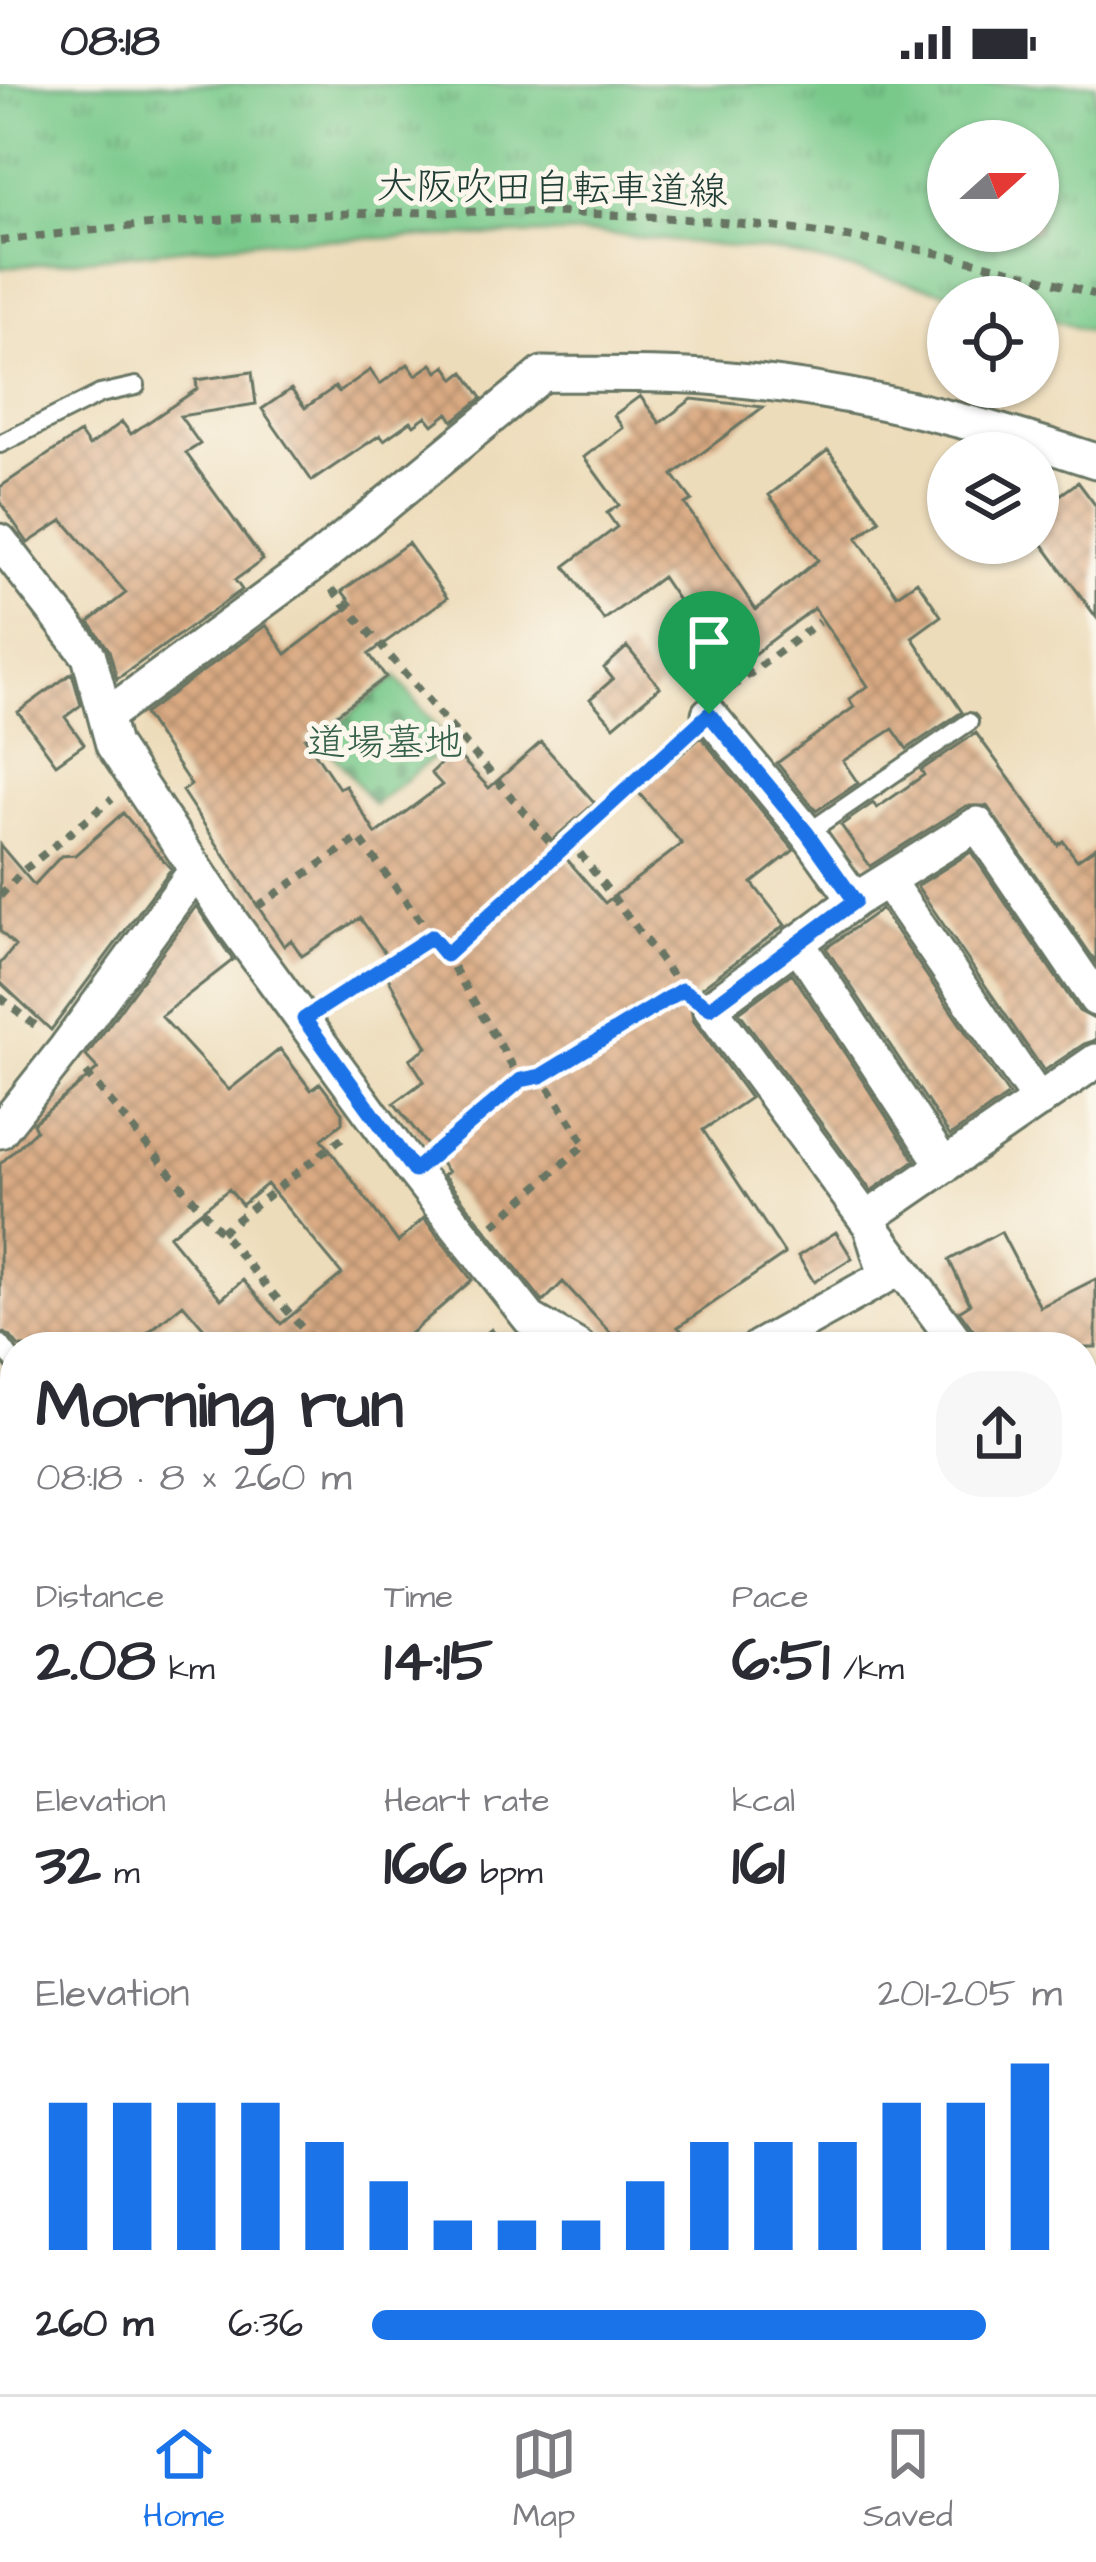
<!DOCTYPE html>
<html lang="en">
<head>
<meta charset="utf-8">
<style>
  :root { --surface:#fff; --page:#f7f7f7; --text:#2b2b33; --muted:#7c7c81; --line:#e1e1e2; --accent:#1a73e8 }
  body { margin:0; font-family:"Architects Daughter","Klee One",sans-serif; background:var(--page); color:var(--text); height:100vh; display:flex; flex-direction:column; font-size:45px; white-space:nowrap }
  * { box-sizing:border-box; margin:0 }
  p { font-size:39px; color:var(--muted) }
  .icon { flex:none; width:66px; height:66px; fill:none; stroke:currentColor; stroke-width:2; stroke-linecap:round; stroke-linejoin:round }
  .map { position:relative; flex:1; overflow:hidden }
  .drawer { position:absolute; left:0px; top:1248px; width:1098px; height:1062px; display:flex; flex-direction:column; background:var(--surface); border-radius:48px 48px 0 0; box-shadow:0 3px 9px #0004 }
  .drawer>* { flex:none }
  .needle { width:78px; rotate:69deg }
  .controls { position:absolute; left:927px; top:36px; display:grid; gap:24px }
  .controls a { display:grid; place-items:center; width:132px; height:132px; border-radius:50%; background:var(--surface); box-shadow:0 3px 9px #0004; font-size:60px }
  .pin { position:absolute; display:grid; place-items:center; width:102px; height:102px; color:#fff; margin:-123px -51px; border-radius:50% 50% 50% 0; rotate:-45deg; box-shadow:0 0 12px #0007 }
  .pin .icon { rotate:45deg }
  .round { display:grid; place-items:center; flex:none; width:126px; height:126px; border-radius:48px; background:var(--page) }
  .summary { display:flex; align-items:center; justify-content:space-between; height:204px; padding:0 36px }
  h1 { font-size:66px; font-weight:700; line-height:90px }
  .metrics { display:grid; grid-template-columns:repeat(3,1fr); gap:18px; height:204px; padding:12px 36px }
  .metrics div { display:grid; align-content:center }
  .metrics b { font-size:60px; font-weight:700 }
  .metrics small { font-size:33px; font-weight:400 }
  .metrics p { font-size:33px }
  .chart { height:336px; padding:24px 36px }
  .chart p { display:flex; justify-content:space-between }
  .chart svg { width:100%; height:216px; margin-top:12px; stroke:var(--accent); stroke-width:6 }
  ul { padding:0 36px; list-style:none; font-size:39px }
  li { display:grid; grid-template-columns:192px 144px 1fr; align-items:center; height:90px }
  li i { height:30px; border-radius:15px; background:var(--accent) }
  .status { display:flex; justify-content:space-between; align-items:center; height:84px; padding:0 60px; background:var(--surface); direction:ltr }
  .status svg { height:33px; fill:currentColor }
  .tabs { display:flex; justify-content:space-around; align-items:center; height:168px; border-top:3px solid var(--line); background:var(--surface); font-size:33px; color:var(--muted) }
  .tabs a { display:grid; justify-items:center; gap:6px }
  .tabs .active { color:var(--accent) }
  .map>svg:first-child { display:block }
</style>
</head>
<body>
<div class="status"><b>08:18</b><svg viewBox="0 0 49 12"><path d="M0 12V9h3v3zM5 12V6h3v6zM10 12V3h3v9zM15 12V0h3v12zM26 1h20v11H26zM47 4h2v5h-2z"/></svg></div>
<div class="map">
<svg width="1096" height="2310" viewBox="0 0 1096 2310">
  <defs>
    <pattern id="cemetery-stones" width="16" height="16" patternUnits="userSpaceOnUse" patternTransform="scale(3)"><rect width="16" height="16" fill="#78c98a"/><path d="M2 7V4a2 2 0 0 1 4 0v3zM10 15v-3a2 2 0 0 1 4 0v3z" fill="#62a472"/></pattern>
    <pattern id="park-tufts" width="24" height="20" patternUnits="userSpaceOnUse" patternTransform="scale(3)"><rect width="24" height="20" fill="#78c98a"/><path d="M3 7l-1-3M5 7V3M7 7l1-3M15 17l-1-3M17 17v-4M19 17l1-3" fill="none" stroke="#62a472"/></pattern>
    <pattern id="water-waves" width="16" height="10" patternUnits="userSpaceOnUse" patternTransform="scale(3)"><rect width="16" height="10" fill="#63b6df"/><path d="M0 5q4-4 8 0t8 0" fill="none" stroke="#5195b6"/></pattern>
    <pattern id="building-cross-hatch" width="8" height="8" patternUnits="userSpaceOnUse" patternTransform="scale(3)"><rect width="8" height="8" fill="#daaa83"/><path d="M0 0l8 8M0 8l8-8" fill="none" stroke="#b08c6c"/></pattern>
  </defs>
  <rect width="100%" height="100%" fill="#fbf7ec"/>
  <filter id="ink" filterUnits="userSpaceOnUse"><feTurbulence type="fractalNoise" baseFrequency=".00833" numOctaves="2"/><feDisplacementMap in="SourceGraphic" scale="24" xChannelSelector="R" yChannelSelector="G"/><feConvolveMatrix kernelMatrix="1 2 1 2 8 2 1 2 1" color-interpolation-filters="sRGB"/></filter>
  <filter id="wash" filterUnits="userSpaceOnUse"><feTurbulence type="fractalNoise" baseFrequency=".004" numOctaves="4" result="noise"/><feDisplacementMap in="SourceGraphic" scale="48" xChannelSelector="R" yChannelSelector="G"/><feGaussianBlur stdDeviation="2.7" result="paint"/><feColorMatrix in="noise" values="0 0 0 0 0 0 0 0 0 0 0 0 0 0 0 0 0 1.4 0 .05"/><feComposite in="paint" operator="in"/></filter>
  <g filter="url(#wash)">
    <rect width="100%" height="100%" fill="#eddcba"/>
    <path fill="#f5d2c2" d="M231,2295H582L593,2310H216Z"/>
    <path fill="#78c98a" stroke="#4c835f" stroke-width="3" d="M254,2295H525L535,2310H233Z"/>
    <path fill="url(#cemetery-stones)" stroke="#4c835f" stroke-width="3" d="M396,593L450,660L374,721L320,654Z"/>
    <path fill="url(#park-tufts)" stroke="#4c835f" stroke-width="3" fill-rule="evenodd" d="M0,0H1096V250L1038,231V213H966L783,168L595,149L256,157L0,184ZM948,57H1038V147H948Z"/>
    <path fill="url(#water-waves)" stroke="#417a8a" stroke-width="3" d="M864,2295H935L948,2310H846Z"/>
    <g id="blocks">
      <path fill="url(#building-cross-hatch)" fill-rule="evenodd" d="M408,280L416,291L432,280L438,288L446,282L455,295L464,288L482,314L453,337L448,329L433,341L426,332L414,341L411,337L384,356L380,351L312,397L262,325L291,305L305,324L335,303L339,308L370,286L380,300Z
        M252,288L256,320L180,332L200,360L186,369L263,476L235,496L242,506L117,595L109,566L89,538L126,509L63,436L28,459L0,418V403L80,349L89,362L122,338L131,350L197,305L196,296Z
        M640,312L660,339L692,315L763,323L673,391L692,416L685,420L756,526L818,476L769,411L828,366L880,436L857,454L897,511L917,497L941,532L912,553L962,628L907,665L893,645L843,677L858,699L816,727L777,679L854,623L849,615L868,602L814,524L728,590L662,493L604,536L565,482L617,443L607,429L619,421L584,373L623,344L614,331Z
        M1078,398L1096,422V533L1038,454V427Z
        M408,459L447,514L369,570L386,593L305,654L339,704L345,701L376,750L442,701L431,689L454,667L489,704L541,658L595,719L551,757L605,819L682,760L638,708L701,653L794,766L752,799L785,841L697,907L690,917L693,936L750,1014L703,1046L785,1170L678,1243L697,1263H657L644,1249L632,1260L620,1248L614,1253L563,1198L543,1218L443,1091L448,1088L394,1019L424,997L410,975L427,963L387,892L397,886L360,834L302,872L291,856L284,862L182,707L191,701L144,630L266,541L286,570L352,520L342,507Z
        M627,563L660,603L614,642L590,615L613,595L604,584Z
        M72,589L81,621L65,633L84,660L56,680L18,628Z
        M976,649L1058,761L1063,757L1077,776L1096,763V878L987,722H966L870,782L841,741L873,719L877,724L924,691L921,686Z
        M123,729L171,785L51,946L0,898V880L15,862L0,847V761L34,801L61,772L75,771Z
        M971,768L1079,927L1096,936V956L1084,960L1044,987L917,802Z
        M196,822L233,876L161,932L229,1006L280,965L311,1006L320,999L342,1028V1039L322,1055L398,1158L424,1134L472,1196L395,1263H220L183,1220L130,1263H19L10,1252L0,1247V1080L36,1046L33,1039L98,985L86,972ZM267,1100L342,1190L281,1240L243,1196L221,1215L169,1152L229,1105L242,1121Z
        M881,825L1009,1011L950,1052L826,864Z
        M792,889L915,1076L871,1107L739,928Z
        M836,1148L852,1174L814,1198L798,1172Z
        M1001,1148L1040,1223L1096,1195V1263H981L977,1251L959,1227L970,1220L949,1176Z"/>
    </g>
  </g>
  <g filter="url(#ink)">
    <use href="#blocks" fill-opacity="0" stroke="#677563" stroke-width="3"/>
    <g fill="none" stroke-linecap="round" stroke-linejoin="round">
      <g stroke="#677563" stroke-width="22">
        <path id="service" d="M0,360L100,310L136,302
          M807,749L969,638
          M1,1260L15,1279
          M0,1366L15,1354
          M661,2310L684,2295"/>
      </g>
      <g stroke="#677563" stroke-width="39">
        <path id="minor" d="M0,457L89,572L113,661L232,839L408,1080L530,1235L578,1263
          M709,630L807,749L855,816
          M106,632L312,481L543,290C601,291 661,289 719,294C848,305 973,336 1096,377
          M888,798L1039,1017
          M797,858L944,1082
          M0,1047L65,965L196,786
          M759,1263L886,1192L868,1134L1096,977
          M960,1263L710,924L855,816L977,740L1096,915
          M1083,1455L1096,1475
          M0,1491L15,1512
          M1083,1565L1096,1579
          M1083,1636L1096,1628
          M1083,1948L1096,1938
          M0,2010L15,1999
          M1083,2153L1096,2159
          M609,2295L619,2310
          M196,2310L214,2295"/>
      </g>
      <g stroke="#677563" stroke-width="66">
        <path id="motorway" d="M0,1737L15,1740
          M0,1786L15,1789
          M1083,2065L1096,2071
          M1083,2117L1096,2123"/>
      </g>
      <path stroke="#677563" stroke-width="8" stroke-dasharray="9 9" stroke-linecap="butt" d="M0,157C145,138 292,129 437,128C661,126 882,142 1096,211
        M332,505L557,766
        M731,604L819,538
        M569,755L684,907
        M0,812L23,787L112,715
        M258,822L359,754L446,871L684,652
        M0,913L41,946
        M327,920L431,853
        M86,989L318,1263
        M521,996L541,992L681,907
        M436,1068L521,996L446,871
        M494,1141L585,1060L541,992
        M221,1148L347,1050
        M473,1263L497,1244
        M0,1580L15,1566"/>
      <use href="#service" stroke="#fff" stroke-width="16"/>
      <use href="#minor" stroke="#fff" stroke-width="33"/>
      <use href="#motorway" stroke="#fbbb8d" stroke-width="60"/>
    </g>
  </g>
  <g fill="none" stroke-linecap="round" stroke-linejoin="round" filter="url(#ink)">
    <g stroke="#fff" stroke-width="24">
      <path id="route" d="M709,630L807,749L855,817L710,924L682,906L541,992L521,996L414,1087L304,935L431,853L446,871Z"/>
    </g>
    <use href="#route" stroke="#1a73e8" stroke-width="15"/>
  </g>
  <g text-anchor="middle" stroke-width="10" stroke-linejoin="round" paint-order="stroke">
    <g font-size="39" fill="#1f3d34" stroke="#fbf7ec">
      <text transform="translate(552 103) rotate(1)" y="14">大阪吹田自転車道線</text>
    </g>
    <g font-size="39" fill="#35604a" stroke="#fbf7ec">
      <text x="385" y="671">道場墓地</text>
    </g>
  </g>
</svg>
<div class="controls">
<a><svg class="needle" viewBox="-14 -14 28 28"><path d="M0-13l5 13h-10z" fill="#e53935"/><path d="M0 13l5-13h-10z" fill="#7c7c81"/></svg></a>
<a><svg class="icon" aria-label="locate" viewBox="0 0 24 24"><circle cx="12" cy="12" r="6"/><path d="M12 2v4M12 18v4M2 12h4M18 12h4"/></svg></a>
<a><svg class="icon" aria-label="layers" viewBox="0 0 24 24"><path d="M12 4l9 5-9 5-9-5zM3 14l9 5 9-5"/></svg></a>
</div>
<div class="pin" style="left:709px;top:630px;background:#1e9e55"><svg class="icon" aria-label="arrive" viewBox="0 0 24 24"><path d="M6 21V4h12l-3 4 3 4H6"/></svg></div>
<section class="drawer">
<div class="summary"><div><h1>Morning run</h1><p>08:18 · 8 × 260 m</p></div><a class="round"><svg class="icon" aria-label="share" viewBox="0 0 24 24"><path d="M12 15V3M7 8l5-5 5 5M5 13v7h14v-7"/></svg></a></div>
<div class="metrics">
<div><p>Distance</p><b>2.08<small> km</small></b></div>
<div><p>Time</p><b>14:15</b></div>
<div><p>Pace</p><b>6:51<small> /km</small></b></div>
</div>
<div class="metrics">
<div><p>Elevation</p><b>32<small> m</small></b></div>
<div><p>Heart rate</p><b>166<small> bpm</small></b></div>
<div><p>kcal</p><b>161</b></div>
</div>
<div class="chart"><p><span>Elevation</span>201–205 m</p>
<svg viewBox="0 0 160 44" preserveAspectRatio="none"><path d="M5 44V14M15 44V14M25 44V14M35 44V14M45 44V22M55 44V30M65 44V38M75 44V38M85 44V38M95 44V30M105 44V22M115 44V22M125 44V22M135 44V14M145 44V14M155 44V6"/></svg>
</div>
<ul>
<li><b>260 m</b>6:36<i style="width:89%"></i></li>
</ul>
</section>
</div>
<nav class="tabs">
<a class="active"><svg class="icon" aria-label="home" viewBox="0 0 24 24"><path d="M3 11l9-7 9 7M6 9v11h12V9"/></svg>Home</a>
<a><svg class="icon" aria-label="map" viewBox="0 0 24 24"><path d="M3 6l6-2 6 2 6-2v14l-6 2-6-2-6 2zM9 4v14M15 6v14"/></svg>Map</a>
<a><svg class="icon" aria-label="saved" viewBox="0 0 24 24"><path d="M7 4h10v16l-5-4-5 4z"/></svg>Saved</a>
</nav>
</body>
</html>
